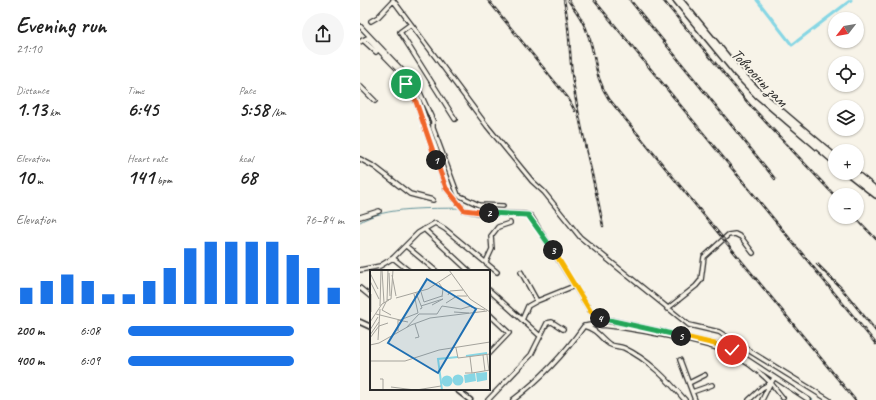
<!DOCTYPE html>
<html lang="en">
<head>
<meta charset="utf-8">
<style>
  :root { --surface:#fff; --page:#f6f6f6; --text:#222; --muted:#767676; --accent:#1a73e8 }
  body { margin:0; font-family:Caveat,sans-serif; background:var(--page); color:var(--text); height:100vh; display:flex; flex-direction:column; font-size:15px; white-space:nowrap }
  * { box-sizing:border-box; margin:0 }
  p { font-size:13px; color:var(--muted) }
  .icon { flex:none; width:22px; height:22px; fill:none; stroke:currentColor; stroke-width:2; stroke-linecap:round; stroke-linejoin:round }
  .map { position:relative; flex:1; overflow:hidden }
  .side { display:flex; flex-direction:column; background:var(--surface); width:360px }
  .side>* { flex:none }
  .needle { width:26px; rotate:239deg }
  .fabs { position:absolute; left:468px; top:12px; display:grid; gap:8px }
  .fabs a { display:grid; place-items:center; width:36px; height:36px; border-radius:50%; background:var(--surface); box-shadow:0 1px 3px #0004; font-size:20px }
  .pin { position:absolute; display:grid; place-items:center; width:34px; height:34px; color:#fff; margin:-17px; border:2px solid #fff; border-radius:50%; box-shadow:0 1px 4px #0007 }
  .km { position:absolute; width:20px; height:20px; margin:-10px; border-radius:50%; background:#222; color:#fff; font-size:11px; line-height:20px; text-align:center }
  .round { display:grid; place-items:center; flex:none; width:42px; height:42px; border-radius:21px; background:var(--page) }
  .headline { display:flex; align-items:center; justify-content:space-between; height:68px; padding:0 16px }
  h1 { font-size:22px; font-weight:800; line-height:30px }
  .figures { display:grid; grid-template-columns:repeat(3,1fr); gap:6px; height:68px; padding:4px 16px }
  .figures div { display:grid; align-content:center }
  .figures b { font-size:20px; font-weight:800 }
  .figures small { font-size:11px; font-weight:400 }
  .figures p { font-size:11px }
  .chart { height:112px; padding:8px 16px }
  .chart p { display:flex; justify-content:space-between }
  .chart svg { width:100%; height:72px; margin-top:4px; stroke:var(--accent); stroke-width:6 }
  ul { padding:0 16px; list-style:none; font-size:13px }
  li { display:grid; grid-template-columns:64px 48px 1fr; align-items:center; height:30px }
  li i { height:10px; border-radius:5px; background:var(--accent) }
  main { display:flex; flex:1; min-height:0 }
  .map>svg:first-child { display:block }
</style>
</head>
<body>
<main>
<section class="side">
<div class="headline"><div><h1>Evening run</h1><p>21:10</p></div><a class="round"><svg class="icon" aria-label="share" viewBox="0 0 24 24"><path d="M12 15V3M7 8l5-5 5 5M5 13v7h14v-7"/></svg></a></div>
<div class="figures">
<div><p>Distance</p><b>1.13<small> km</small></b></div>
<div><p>Time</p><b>6:45</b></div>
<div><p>Pace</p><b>5:58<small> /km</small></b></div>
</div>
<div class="figures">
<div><p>Elevation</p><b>10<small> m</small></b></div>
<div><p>Heart rate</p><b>141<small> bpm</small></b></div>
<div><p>kcal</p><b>68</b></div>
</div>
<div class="chart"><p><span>Elevation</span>76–84 m</p>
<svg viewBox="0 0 160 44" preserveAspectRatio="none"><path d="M5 44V34M15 44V30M25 44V26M35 44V30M45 44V38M55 44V38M65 44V30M75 44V22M85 44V10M95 44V6M105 44V6M115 44V6M125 44V6M135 44V14M145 44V22M155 44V34"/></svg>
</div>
<ul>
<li><b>200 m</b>6:08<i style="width:77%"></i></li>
<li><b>400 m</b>6:09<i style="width:77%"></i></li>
</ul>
</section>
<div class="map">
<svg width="516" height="400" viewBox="0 0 516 400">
  <rect width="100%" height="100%" fill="#f7f3e8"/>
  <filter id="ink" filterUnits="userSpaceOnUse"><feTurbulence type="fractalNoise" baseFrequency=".025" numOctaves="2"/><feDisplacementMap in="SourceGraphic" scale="8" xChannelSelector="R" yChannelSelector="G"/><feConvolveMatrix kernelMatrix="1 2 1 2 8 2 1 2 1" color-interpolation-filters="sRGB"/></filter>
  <g filter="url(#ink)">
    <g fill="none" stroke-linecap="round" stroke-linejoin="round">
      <path stroke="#62929a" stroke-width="1" d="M0,29L6,36
        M99,201L108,209
        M176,221L192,244L221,293
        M0,222C26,206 71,209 101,208
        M230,308L240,316
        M247,317L350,340L366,345
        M369,346L453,400"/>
      <path stroke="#87d6e4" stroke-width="3" d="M397,0L432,45L491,0"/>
      <g stroke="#2b2b2b" stroke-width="6">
        <path id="minor" d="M33,0L127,126L172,181L184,192L220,237L329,325L359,332L469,400
          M11,21L18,17L33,1
          M51,24L40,32L95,119
          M0,26L57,86L73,121V128L98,195L119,205L143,206
          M3,40L7,38L54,86L93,196L104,210L120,213L165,214L171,216L231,312L237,317L368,347L449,400
          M0,42L3,40L16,52
          M39,77L54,96L86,188L91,194
          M0,86L15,101
          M0,159L15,167L50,194L73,200
          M0,217L19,211
          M64,229L109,271
          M46,246L76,271
          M33,258L49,271
          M126,262L132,249L131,236L138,227L150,223
          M0,270L20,266L33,258L58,233L75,223L85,229L137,272
          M161,272L177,301L168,306L162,320
          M0,288L11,297
          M129,290L179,335
          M177,301L214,286
          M307,309L336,286L341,280L344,257L368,235L375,234L381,237L393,253
          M129,314L149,333L129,354
          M225,326C243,320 345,343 366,351C382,358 399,371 411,383
          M320,360L335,400
          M414,378L411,383L423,398
          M329,383L345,375
          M332,392L352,385
          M128,400L171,355L187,323L192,322L203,329
          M153,400C182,378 203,356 224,326C236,329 240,337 249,344C254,347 259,346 264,348C289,360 307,379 325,400
          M389,400L402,388L411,383
          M402,400L410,384"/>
      </g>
      <g stroke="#2b2b2b" stroke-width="7">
        <path id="major" d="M0,322L11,327
          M96,389L110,400"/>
      </g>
      <g stroke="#2b2b2b" stroke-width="8">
        <path id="highway" d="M316,0L376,73L397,95L475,162
          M320,0L378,70L400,93L475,157
          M488,173L516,195
          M495,173L516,190"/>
      </g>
      <use href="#minor" stroke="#f7f3e8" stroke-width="3.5"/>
      <use href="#major" stroke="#f7f3e8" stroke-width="4"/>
      <use href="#highway" stroke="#f7f3e8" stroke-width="5"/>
      <g stroke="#2b2b2b" stroke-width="2.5">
        <path id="rail" d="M128,0L208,98L215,111
          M204,0C210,27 209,54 213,82C220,131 234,177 243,226
          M208,0C217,12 225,23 229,37C237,61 234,76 249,99L495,400
          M234,0L516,344
          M270,0L415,179
          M303,0L389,104L475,196
          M495,217L516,239
          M457,264L482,289L516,331"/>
      </g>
      <use href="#rail" stroke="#f7f3e8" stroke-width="1" stroke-dasharray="3" stroke-linecap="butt"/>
    </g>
  </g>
  <g fill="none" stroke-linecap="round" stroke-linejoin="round" filter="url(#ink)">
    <g stroke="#fff" stroke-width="8">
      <path id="split-1" d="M46,84L54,96L76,160"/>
    </g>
    <g stroke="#fff" stroke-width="8">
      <path id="split-2" d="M76,160L86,188L104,210L129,213"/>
    </g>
    <g stroke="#fff" stroke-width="8">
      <path id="split-3" d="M129,213L168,215L193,250"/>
    </g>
    <g stroke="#fff" stroke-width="8">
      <path id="split-4" d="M193,250L231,312L240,318"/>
    </g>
    <g stroke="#fff" stroke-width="8">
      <path id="split-5" d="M240,318L321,336"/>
    </g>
    <g stroke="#fff" stroke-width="8">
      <path id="split-6" d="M321,336L355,344L372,350"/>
    </g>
    <use href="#split-1" stroke="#f0652b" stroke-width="5"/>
    <use href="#split-2" stroke="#f0652b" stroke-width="5"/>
    <use href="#split-3" stroke="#22a559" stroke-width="5"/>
    <use href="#split-4" stroke="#f5b400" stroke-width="5"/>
    <use href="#split-5" stroke="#22a559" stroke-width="5"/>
    <use href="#split-6" stroke="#f5b400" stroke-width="5"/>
  </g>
  <g text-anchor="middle" stroke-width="4" stroke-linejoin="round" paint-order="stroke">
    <g font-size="16" fill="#2b2b2b" stroke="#f7f3e8">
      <text transform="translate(400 77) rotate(46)" y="6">Товчооны зам</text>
    </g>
  </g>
  <g transform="translate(10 270)">
    <rect width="120" height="120" fill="#f7f3e8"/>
    <path d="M117,102V110L107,112L106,103ZM105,103L106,111L95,113L94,105ZM82.5 110a5.5 5.5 0 1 1 11 0a5.5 5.5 0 1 1-11 0ZM71.5 111a5.5 5.5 0 1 1 11 0a5.5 5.5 0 1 1-11 0Z" fill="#87d6e4"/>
    <path fill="none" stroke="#87d6e4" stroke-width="2" d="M96,86L117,83M72,120L68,89L88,87"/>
    <path fill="none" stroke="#a5a39c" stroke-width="1" d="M12,0L14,33M79,0L100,29L120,42M0,3L8,19M19,3L20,26M22,5L26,26M0,11L9,29M69,13L73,19L72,27M51,22L54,32L72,26M46,23L52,38L50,39M78,25L80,21L93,20M26,28L58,19L81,4M17,30L21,29L23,0M17,31L18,0M16,32L12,40L21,45M76,33L87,26H97M62,35L73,29M10,36L11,0M51,36L73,29M101,37L115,40M1,42V24M84,42L99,43M6,44L30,50L48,43L44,24M0,52L12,34L19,30M45,54L49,67L45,68M36,58L49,44H67L72,36L91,39L101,36M0,60L8,47M28,61V50L38,52M0,65L9,52M0,68L9,56L18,53M8,70L10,39M0,75L9,73L41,55L60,48L117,41M86,78L88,88L120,84M113,85L115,101M117,85L119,101M0,91H35L69,80L120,72M95,103H102L100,87M102,103L120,100M10,109H13V120M21,117L45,120M46,120L71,116"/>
    <path fill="#1f6fb2" fill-opacity="0.15" stroke="#1f6fb2" stroke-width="2" d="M57,9L106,39L68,103L18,73Z"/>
    <rect width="120" height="120" fill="none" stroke="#2b2b2b" stroke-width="2"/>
  </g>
</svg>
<div class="fabs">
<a><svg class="needle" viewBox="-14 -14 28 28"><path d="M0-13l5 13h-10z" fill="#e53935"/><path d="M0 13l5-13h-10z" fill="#767676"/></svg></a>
<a><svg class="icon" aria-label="locate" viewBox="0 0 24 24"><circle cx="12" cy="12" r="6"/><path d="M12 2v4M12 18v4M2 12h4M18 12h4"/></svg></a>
<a><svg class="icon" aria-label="layers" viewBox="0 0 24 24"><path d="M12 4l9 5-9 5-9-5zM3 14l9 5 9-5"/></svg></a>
<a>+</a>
<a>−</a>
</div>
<div class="pin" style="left:46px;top:84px;background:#1e9e55"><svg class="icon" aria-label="arrive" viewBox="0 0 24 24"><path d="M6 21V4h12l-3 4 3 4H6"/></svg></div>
<div class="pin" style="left:372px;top:350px;background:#d93025"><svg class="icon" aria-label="check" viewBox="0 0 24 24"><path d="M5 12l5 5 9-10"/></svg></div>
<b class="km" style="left:76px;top:160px">1</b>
<b class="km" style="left:129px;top:213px">2</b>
<b class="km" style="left:193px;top:250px">3</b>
<b class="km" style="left:240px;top:318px">4</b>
<b class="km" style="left:321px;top:336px">5</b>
</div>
</main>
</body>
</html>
